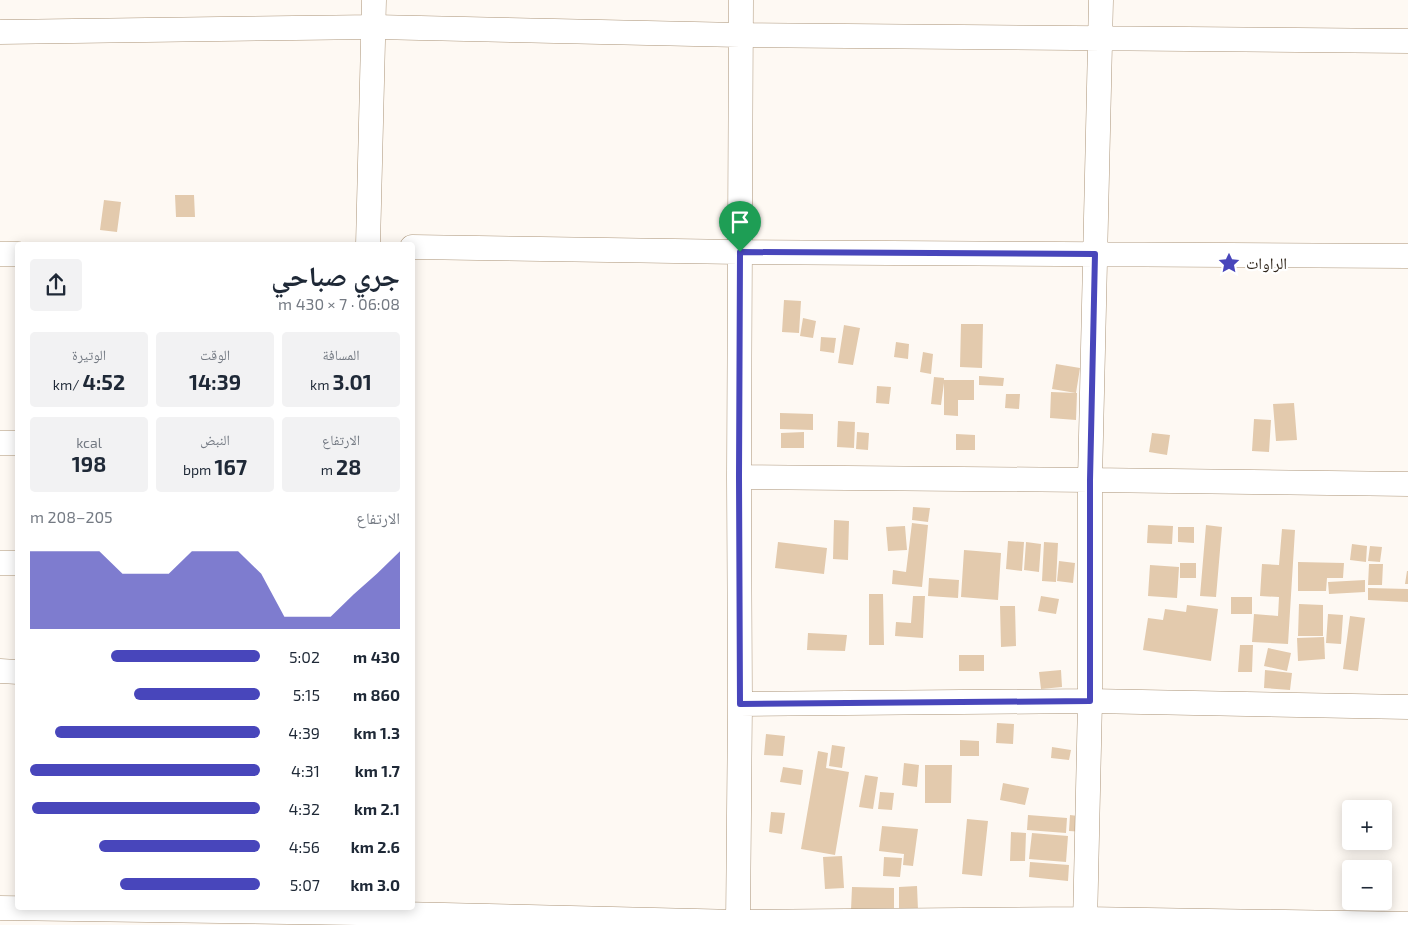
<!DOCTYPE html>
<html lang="ar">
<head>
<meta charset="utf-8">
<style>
  :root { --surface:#fff; --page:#f2f2f3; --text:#1f2937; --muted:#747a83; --accent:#4846bb }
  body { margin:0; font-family:"Exo 2","Noto Naskh Arabic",sans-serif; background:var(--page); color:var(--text); direction:rtl; height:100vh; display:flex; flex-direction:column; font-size:19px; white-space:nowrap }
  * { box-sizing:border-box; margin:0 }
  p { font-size:16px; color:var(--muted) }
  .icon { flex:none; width:28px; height:28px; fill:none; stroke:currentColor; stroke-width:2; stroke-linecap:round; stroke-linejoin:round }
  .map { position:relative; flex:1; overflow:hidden; direction:ltr }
  .details { position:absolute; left:15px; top:242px; width:400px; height:668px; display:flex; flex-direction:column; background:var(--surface); border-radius:5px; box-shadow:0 2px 12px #0003; direction:rtl }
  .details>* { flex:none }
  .tools { position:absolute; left:1342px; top:800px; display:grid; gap:10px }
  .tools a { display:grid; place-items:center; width:50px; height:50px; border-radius:5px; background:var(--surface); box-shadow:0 2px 12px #0003; font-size:25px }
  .pin { position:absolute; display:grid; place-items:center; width:42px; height:42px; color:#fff; margin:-51px -21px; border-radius:50% 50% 50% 0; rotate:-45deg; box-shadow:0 0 5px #0007 }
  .pin .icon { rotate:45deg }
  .round { display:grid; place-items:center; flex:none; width:52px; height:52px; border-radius:5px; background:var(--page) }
  .head { display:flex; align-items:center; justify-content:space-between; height:85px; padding:0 15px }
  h1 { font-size:28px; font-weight:700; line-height:38px }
  .metrics { display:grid; grid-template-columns:repeat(3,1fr); gap:8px; height:85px; padding:5px 15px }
  .metrics div { display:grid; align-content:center; border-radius:5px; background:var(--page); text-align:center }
  .metrics b { font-size:21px; font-weight:700 }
  .metrics small { font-size:14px; font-weight:400 }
  .metrics p { font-size:14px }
  .chart { height:140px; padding:10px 15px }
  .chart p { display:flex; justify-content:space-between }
  .chart svg { width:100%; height:90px; margin-top:5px; fill:var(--accent); opacity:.7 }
  ul { padding:0 15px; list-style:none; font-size:16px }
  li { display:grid; grid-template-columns:80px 60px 1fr; align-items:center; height:38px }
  li i { height:12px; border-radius:6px; background:var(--accent) }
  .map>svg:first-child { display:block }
</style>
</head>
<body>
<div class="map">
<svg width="1408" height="925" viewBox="0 0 1408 925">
  <rect width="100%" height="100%" fill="#fef9f3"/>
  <path fill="#e3caad" d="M175,195H194L195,217H176Z
    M104,200L121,202L117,232L100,230Z
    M784,300L801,301L799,333L782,332Z
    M803,318L816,321L813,338L800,336Z
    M961,324H983L982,368L960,367Z
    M844,325L860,328L853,365L838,363Z
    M821,337L836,338L834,353L820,351Z
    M896,342L909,344L908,359L894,357Z
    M923,352L933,354L931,374L920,372Z
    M1056,364L1080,368L1076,393L1052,389Z
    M979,376L1004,378L1003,386L979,385Z
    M934,377L944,378V380H974V400H958V416L944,415V383L941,405L931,404Z
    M877,386L891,387L889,404L876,403Z
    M1051,392L1077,393L1076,420L1050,418Z
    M1006,394H1020L1019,409L1005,408Z
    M1294,403L1297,440L1276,441L1273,404Z
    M780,413L813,414V430L780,429Z
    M1254,419L1271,420L1269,452L1252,451Z
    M838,421L855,422L854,448L837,447Z
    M804,432V448H781V433Z
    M857,432L869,433L868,450L856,449Z
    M1152,433L1170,435L1167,455L1149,452Z
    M956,434L975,435V450H956Z
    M913,507L930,508L928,522L912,520Z
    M834,520L849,521L848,560L833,559Z
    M912,523L928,525L922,587L892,584L893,570L906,572Z
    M1148,525L1173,526L1172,544L1147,543Z
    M1206,525L1222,527L1216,597L1200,596Z
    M905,526L907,550L888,551L886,527Z
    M1178,527H1194V543L1178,542Z
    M1282,529L1295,530L1288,644L1252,642L1254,614L1278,616L1279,597L1260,596L1262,564L1279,565Z
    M1008,541L1024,542L1022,571L1006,569Z
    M778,542L827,548L824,574L775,568Z
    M1026,542L1041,544L1039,572L1024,570Z
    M1044,542L1058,543L1056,582L1042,581Z
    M1352,544L1367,546L1366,562L1350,560Z
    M1370,546L1382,547L1380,562L1368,561Z
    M964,550L1001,553L998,600L961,597Z
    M1059,561L1075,563L1073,583L1057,581Z
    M1298,562L1344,563L1343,578H1327L1326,591H1298Z
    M1180,563H1196V578H1180Z
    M1369,564H1383L1382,585H1368Z
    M1150,565L1179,567L1177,598L1148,596Z
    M1407,571H1408V584H1405Z
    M929,578L959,580L958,598L928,596Z
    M1365,580V592L1329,594L1328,582Z
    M1368,588L1408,589V602L1368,600Z
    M869,594H883L884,645H869Z
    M913,596H925L923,638L895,636L896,622L911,623Z
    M1041,596L1059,599L1056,614L1038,611Z
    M1231,597H1252V614H1231Z
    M1299,604L1323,605V636H1298Z
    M1187,605L1218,609L1211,661L1143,650L1148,618L1163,620L1165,609L1186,612Z
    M1000,606H1015L1016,646L1001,647Z
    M1328,614L1343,615L1341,644L1326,643Z
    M1350,616L1365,618L1358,671L1343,669Z
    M808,633L847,635L845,651L807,650Z
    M1324,637L1325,659L1298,661L1297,638Z
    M1240,645H1253L1252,672H1238Z
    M1268,648L1291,653L1287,671L1264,666Z
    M959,655H984V671H959Z
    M1061,670L1062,687L1041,689L1039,672Z
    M1265,670L1292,673L1290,690L1264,688Z
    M997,723L1014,724L1013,744L996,743Z
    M766,734L785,736L783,756L764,755Z
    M960,740L979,741V756H960Z
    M832,745L845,747L842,768L829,766Z
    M1052,747L1071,750L1069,760L1051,758Z
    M818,751L828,753L826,768L849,772L835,855L801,849Z
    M904,763L919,765L917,787L902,785Z
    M925,765H952L951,803H925Z
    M783,767L803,770L801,785L780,782Z
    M865,775L878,777L873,809L859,807Z
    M1003,783L1029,788L1025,805L1000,800Z
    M880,792L894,793L892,810L878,809Z
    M771,812L785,813L782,834L769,832Z
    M1028,815L1067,818L1066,833L1027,830Z
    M1070,815L1086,817L1085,832L1069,831Z
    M967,819L988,821L982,876L962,874Z
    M882,826L918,829L913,866L903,865L904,854L879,851Z
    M1011,832L1026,833L1025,861H1010Z
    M1032,833L1068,836L1066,862L1029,859Z
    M842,856L844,888L825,889L823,857Z
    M884,857L902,858L900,877L883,876Z
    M1030,862L1069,865L1068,881L1029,877Z
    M917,886L918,910L899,911V887Z
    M852,887L894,888V911L851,910Z"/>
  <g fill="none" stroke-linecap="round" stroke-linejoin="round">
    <g stroke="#ac9579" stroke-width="25">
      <path id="street" d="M0,32L375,27L740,35L1408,41
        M368,245L374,0
        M412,247L740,252L1408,256
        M0,254H18
        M0,443H18
        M739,477L1090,480L1408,484
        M0,563H18
        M0,671L18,672
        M740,704L1090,701L1408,707
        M0,908L357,913L738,922L1085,919L1408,924
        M738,925L740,704L739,477L741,0
        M1085,925L1090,701V480L1101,0"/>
    </g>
    <use href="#street" stroke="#fff" stroke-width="24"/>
  </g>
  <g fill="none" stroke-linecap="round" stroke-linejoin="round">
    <g stroke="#fff" stroke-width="10">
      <path id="route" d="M740,252L1095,254L1090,480V701L740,704L739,477Z"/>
    </g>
    <use href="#route" stroke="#4846bb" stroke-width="6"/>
  </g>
  <defs>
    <g id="sight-bare" transform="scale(1.725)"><path d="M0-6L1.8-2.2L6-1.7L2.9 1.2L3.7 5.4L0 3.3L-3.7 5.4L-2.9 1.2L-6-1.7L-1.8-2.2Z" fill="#4846bb" stroke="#fff" stroke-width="2.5" paint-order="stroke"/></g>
  </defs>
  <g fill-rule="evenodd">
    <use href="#sight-bare" x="1229" y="263"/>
  </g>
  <g text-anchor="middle" stroke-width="4.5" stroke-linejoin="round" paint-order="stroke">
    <g font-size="16" fill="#31271c" stroke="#fff" text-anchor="start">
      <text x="1246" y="269">الراوات</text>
    </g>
  </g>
</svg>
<div class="tools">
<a>+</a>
<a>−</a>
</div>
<div class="pin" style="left:740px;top:252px;background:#1e9e55"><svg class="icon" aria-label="arrive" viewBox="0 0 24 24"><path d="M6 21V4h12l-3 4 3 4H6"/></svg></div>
<section class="details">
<div class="head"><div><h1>جري صباحي</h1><p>06:08 · 7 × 430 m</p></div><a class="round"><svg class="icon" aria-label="share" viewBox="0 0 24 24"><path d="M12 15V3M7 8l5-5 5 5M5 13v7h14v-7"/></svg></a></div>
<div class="metrics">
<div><p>المسافة</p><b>3.01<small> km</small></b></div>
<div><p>الوقت</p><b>14:39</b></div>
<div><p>الوتيرة</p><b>4:52<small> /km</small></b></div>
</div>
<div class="metrics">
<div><p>الارتفاع</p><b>28<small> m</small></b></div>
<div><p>النبض</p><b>167<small> bpm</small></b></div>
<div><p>kcal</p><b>198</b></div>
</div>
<div class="chart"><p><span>الارتفاع</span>205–208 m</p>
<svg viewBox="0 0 160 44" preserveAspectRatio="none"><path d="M0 44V6L10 6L20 6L30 6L40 17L50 17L60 17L70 6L80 6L90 6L100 17L110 38L120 38L130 38L140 27L150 17L160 6V44z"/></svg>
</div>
<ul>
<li><b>430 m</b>5:02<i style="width:65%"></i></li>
<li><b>860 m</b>5:15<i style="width:55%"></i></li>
<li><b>1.3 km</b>4:39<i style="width:89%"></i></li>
<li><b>1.7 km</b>4:31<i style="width:100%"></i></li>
<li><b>2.1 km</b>4:32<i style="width:99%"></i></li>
<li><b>2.6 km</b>4:56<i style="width:70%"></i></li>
<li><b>3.0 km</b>5:07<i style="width:61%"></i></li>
</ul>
</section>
</div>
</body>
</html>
